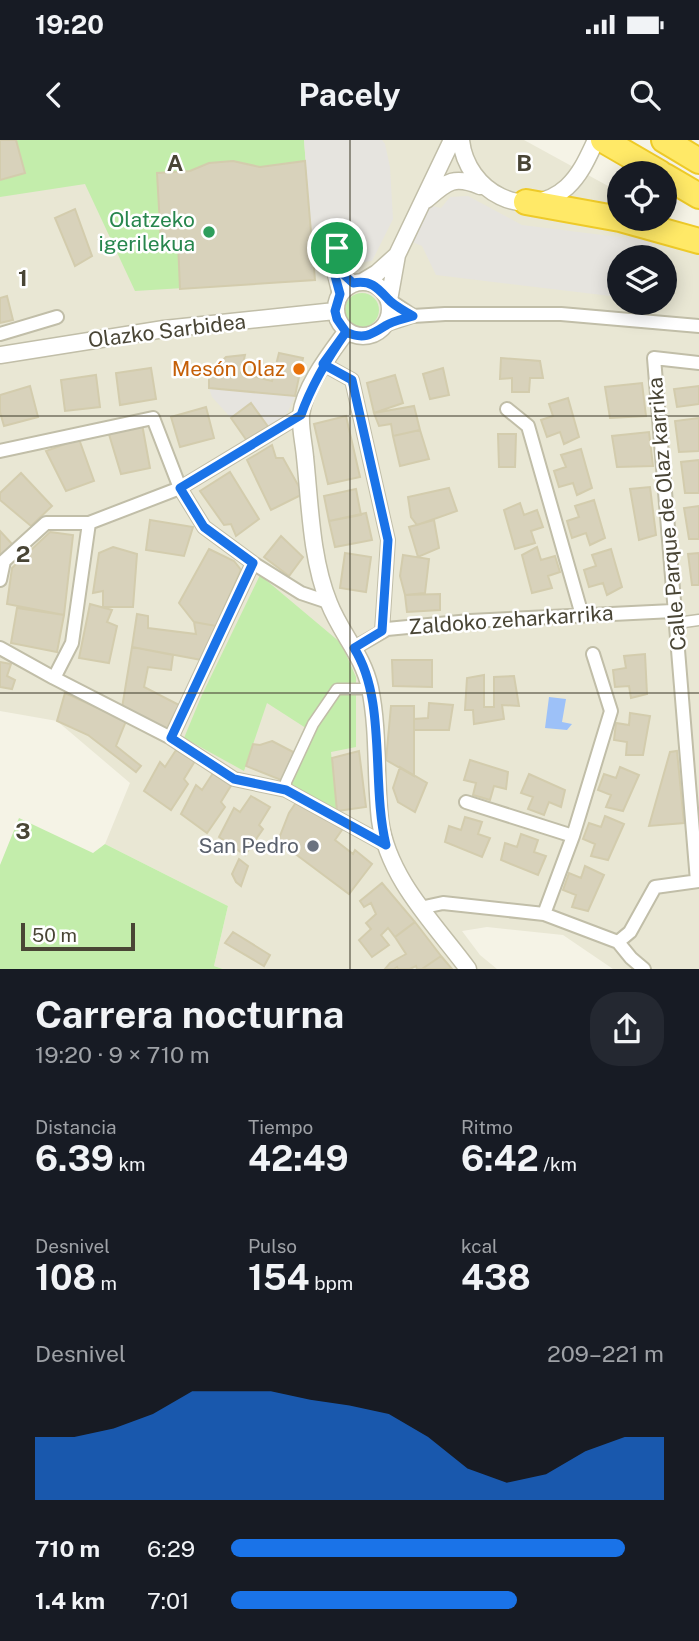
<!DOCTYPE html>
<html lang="es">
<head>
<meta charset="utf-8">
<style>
  :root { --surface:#171b24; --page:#242831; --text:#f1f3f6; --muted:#9ea1a6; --accent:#1a73e8 }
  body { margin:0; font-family:"Public Sans",sans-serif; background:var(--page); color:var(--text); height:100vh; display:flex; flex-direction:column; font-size:26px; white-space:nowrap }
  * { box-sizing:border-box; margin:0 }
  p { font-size:23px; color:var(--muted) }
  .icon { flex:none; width:38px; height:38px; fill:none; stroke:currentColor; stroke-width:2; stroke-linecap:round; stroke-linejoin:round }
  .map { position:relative; height:829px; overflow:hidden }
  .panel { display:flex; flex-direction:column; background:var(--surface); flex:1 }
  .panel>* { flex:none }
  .controls { position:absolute; left:607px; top:21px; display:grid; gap:14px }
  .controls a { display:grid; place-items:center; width:70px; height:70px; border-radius:50%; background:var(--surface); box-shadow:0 4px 18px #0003; font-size:35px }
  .scale { position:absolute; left:21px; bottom:18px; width:114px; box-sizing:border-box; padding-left:7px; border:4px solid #494535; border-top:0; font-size:19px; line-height:24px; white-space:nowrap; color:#494535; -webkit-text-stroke:5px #fff; paint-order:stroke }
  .pin { position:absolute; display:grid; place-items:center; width:60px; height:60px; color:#fff; margin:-30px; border:4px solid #fff; border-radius:50%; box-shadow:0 2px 7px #0007 }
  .round { display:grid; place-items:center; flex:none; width:74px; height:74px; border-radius:28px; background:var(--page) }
  .head { display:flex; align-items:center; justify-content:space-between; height:119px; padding:0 35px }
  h1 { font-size:38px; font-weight:700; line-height:52px }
  .metrics { display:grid; grid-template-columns:repeat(3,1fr); gap:10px; height:119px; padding:7px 35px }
  .metrics div { display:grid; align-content:center }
  .metrics b { font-size:35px; font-weight:700 }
  .metrics small { font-size:19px; font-weight:400 }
  .metrics p { font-size:19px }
  .chart { height:196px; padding:14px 35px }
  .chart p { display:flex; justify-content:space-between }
  .chart svg { width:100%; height:126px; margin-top:7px; fill:var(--accent); opacity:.7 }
  ul { padding:0 35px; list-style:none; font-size:23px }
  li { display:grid; grid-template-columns:112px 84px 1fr; align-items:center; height:52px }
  li i { height:18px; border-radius:9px; background:var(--accent) }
  .status { display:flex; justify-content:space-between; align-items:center; height:49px; padding:0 35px; background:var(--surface); direction:ltr }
  .status svg { height:19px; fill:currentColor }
  header { display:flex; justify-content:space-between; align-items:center; height:91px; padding:0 35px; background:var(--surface); font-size:32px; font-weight:700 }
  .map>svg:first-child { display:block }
</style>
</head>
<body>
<div class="status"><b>19:20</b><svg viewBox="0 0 49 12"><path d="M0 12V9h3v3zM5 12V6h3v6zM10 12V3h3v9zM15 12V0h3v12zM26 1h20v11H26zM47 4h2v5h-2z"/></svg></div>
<header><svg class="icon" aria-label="back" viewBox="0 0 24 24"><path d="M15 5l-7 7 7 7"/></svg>Pacely<svg class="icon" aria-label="search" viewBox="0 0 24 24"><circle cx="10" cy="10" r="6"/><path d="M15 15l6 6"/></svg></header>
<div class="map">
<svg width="699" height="829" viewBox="0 0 699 829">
  <rect width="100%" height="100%" fill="#f5f3e6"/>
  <path fill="#e9e7d4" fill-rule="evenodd" d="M0,0H524L619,52L620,79L665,77L699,96V829H613L563,795L487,787L462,791L480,815L497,829H223L214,826L228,766L105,704L130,643L57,581L0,571ZM620,117H665V163H620Z"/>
  <path fill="#c3edab" d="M0,0H304L315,140L135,151L85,44L0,57Z
    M345 170a17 17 0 1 1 34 0a17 17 0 1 1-34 0Z
    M260,435L341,503L356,537V607L331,612L337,671L288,642L312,592L267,563L244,631L184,598L201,557Z
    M19,678L93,713L105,704L228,766L214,826L223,829H0V725Z"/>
  <path fill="#e6e4df" d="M304,0H382L385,4L390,27L393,79L372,121L314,128Z
    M468,56L522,85L651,101L656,117H620L619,157L436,135L422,106L405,99L421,64L441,68L450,57Z
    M209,248L295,256L285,278L269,288L251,264L231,278L212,257Z"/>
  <path fill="#9dc1f8" d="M549,557L566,559L562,582L572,584L567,590L545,588Z"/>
  <path fill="#d8d2bb" stroke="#d3ccad" stroke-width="2" d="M0,0H16L25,33L0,40Z
    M233,21L260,27L305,21L315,140L180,149L178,102L161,103L157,33L190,31L209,23Z
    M75,69L92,116L75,126L55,78Z
    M7,156L13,180L0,183V158Z
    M279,213L303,218L295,256L209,248V234L226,217L245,215L241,233L272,241Z
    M501,218L540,221L543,238H530L529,252H512V238L500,239Z
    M151,228L156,259L120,265L116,233Z
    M443,228L449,255L430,259L423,234Z
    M96,235L100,267L65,271L61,240Z
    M395,235L403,263L374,273L367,243Z
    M642,243L646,276L610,278L605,247Z
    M30,246L38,277L4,286L0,272V255Z
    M699,246V264L677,267L674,249Z
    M568,258L579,297L564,304L560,292L547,297L541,280L553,276L549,264Z
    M251,263L269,288L247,301L231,278Z
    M414,266L420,290L393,296L391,284L379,286L374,273Z
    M206,267L214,298L180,307L171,277Z
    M346,276L360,337L328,344L314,284Z
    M699,278V311L679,312L675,281Z
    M142,284L150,328L121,334L108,291Z
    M420,290L429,319L400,326L393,296Z
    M649,292L653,326L617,327L612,296Z
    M498,294H516L515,327H499Z
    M79,299L94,341L66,351L46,311Z
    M272,305L276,318H283L303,354L271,370L247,320Z
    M581,309L592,348L577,355L573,343L559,347L554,331L566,327L561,315Z
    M699,320V353H685L681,322Z
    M230,332L259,379L236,396L231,384L224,385L200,351Z
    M21,333L52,366L31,386L0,360V353Z
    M650,347L656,395L639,400L630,349Z
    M449,348L457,371L417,385L411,377L408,357Z
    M356,349L361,375L329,381L324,356Z
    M594,360L605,398L590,405L586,393L572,398L567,381L579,377L575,366Z
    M520,363L524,375L537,370L543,387L531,391L535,403L515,409L504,370Z
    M699,366V399H689L684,368Z
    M366,373L372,400L335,407L329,381Z
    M150,380L193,387L184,416L146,410Z
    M434,380L439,408L418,417L409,387Z
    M0,391L13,405L0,417Z
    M50,392L73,395L64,475L7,464L12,428Z
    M281,396L303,417L289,436L264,417Z
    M113,407L137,414L133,467H103V451L93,453L99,413Z
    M537,407L541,420L555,416L560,432L548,436L552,448L532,453L522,415Z
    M209,409L234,421L241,430L216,486L194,482L179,463Z
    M611,409L622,447L607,455L603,443L589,447L584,430L596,426L592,415Z
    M345,413L371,417L366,452L340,448Z
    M699,413V445H692L688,414Z
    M403,415L429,419L425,453L405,455L400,436Z
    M440,454V470L407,472L405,455Z
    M90,464L112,470L107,482L117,486L109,523L79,518Z
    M17,468L64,475L57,512L11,503Z
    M137,474L148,476V488L196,494L194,482L216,486L207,521L132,507Z
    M132,507L173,515L171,530L148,527L144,547L179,565L166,590L122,568Z
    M645,514L647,554L631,558L629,546L615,547L613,530L626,528L624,516Z
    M392,520H432V547L393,546Z
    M0,522L11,524L7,536L15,540L12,549L0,547Z
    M484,535V567H494V537L514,536L519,566L502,565L504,579L474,584L473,570H465L467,538Z
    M65,553L126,581L116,606L141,626L136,632L88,595L57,581Z
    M429,563L453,565L449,590H414V579L428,578Z
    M391,566H414V636L386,620Z
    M630,573L650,576L643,615H626L627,602L614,600L616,583L629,585Z
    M272,601L299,615L286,642L246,626L253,604L260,605Z
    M176,610L195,621L184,639L188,644L171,670L144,651L160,622L165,627Z
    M359,611L366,667L337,671L332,618Z
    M677,611L684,683L649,686L670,612Z
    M470,620L508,632L506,649L494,646L490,660L473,655L476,643L464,640Z
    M400,627L427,643L415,672L398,662L393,648Z
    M620,627L639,635L623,671L606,667L611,655L598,650L604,634L616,638Z
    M213,633L232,644L221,662L225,667L207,693L181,674L196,645L202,650Z
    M529,634L565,650L561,667L549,662L544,675L528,669L533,657L521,653Z
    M251,656L270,667L259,685L263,689L245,715L219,697L234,668L240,672Z
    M297,661L344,687L335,700L353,714L355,710L372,724L349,754L278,701L289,673Z
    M605,676L624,684L608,720L591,716L595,704L583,699L589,683L601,687Z
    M465,677L482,682L478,694L490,698L482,717L445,702L449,686L461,690Z
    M521,694L538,700L534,712L546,716L538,735L501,720L505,703L517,707Z
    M239,719L248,726L241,746L236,742L232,734Z
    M585,726L604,735L588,771L572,767L576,755L563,750L569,733L581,738Z
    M382,743L415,782L395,797L388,788L381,795L389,805L372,817L359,800L371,789L366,783L376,774L371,763L364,767L360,761Z
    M415,782L441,816L422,829H417L416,826L410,829H398L397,827L394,829H385L390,823L406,814L395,797Z
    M233,792L270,815L264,826L225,803Z
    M441,816L452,829H422Z"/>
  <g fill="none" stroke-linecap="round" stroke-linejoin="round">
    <g stroke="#c1bea8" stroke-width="13">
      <path id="pedestrian" d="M677,483L699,480
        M286,650V642L313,584L337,549H370"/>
    </g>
    <g stroke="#c1bea8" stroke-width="16">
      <path id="minor" d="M337,108L335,136L339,154
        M340,120L343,134L353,143
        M389,160L413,176
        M385,185L413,176L445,174H561L699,186
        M0,194L57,177
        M323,224L352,240L388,400L382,491
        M507,269L528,286L582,475
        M0,311L153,278L180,348L301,275
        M89,383L180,348L204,387L253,423L301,453L328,462
        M0,440L4,421L46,383H89L72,503L54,538L0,508
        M354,508L387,489L470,481L673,471
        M54,538L171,598L234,639L286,650L386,705
        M171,598L253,423
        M466,662L573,696
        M697,741L654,218L699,223
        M420,768L443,763L544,774L618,802L630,792L655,747L699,741
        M544,774L573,696L611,571L593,514
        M618,802L631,818L644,829"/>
    </g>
    <g stroke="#c1bea8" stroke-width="19">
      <path id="tertiary" d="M461,0C466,51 526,84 567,47C581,34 588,17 596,0
        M426,60C447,42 453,35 480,46
        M336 169a27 27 0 1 1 54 0a27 27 0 1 1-54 0Z
        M362,142L377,133L397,115
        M389,160L397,115L452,0
        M346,192C330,214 304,247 301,275C300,288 304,304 305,317C310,364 311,419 329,463C341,494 363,515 370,548C379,592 375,637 380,680C388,739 435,784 468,829
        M0,215L164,189L335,171"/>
    </g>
    <g stroke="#eeca28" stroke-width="28">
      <path id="motorway" d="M603,0L660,33
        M664,0L699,21
        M665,36L699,56
        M526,62L620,79
        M620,79L699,101"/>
    </g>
    <use href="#pedestrian" stroke="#fff" stroke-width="10"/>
    <use href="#minor" stroke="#fff" stroke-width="12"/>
    <use href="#tertiary" stroke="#fff" stroke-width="16"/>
    <use href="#motorway" stroke="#ffe967" stroke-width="24"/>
  </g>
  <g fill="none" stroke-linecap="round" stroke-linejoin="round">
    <g stroke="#fff" stroke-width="14">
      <path id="route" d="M337,108L335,136L340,154L335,171L337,179L346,192C327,219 312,244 301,275L180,348L204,387L253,423L171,598L234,639L286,650L386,705C371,644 387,560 354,508L382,491L388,400L352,240L323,224L346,192C363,200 371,195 385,186C392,181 404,179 413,176C405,171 394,166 388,159C377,147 371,140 353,143L343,134L337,108"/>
    </g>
    <use href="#route" stroke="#1a73e8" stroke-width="9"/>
  </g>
  <path fill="none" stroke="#494535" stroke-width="2" stroke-opacity="0.55" d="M350,0V829M0,276H699M0,553H699"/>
  <circle fill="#2e9e5b" stroke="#fff" stroke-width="2.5" cx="209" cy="92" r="7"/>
  <circle fill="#e8710a" stroke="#fff" stroke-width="2.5" cx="299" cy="229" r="7"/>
  <circle fill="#6b7280" stroke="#fff" stroke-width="2.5" cx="313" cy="706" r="7"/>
  <g text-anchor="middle" stroke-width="5" stroke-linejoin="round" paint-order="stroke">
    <g font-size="21" fill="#27864d" stroke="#fff" text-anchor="end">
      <text x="195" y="87">Olatzeko<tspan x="195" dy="24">igerilekua</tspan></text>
    </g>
    <g font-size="21" fill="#494535" stroke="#fff">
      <text transform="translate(167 191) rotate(-7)" y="7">Olazko Sarbidea</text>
      <text transform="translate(667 374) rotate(-95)" y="7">Calle Parque de Olaz karrika</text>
      <text transform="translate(511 480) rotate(-4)" y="7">Zaldoko zeharkarrika</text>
    </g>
    <g font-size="21" fill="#c56008" stroke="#fff" text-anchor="end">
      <text x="285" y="236">Mesón Olaz</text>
    </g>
    <g font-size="21" fill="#5b616d" stroke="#fff" text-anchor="end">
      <text x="299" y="713">San Pedro</text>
    </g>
  </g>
  <g font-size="23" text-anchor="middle" font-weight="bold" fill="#494535" stroke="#fff" stroke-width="5" stroke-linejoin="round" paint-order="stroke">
    <text x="175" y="31">A</text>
    <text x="524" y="31">B</text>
    <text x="23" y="146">1</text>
    <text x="23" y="422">2</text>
    <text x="23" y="699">3</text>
  </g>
</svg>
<div class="controls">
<a><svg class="icon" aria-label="locate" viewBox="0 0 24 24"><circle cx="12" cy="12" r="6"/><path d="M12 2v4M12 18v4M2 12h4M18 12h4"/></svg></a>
<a><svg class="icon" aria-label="layers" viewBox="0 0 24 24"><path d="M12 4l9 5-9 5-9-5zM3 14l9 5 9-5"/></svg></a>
</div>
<div class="scale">50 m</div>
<div class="pin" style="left:337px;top:108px;background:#1e9e55"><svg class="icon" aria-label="arrive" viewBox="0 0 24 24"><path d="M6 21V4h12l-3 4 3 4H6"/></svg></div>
</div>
<section class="panel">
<div class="head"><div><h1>Carrera nocturna</h1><p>19:20 · 9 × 710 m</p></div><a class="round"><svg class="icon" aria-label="share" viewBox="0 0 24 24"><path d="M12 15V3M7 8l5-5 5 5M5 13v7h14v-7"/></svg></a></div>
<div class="metrics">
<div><p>Distancia</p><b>6.39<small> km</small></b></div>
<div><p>Tiempo</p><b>42:49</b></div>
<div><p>Ritmo</p><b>6:42<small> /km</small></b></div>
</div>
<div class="metrics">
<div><p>Desnivel</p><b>108<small> m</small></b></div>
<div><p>Pulso</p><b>154<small> bpm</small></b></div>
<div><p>kcal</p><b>438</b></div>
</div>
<div class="chart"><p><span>Desnivel</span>209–221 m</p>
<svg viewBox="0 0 160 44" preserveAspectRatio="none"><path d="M0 44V22L10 22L20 19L30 14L40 6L50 6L60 6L70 9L80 11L90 14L100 22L110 33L120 38L130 35L140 27L150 22L160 22V44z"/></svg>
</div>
<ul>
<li><b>710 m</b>6:29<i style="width:91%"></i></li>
<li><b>1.4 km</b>7:01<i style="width:66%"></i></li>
</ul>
</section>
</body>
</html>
